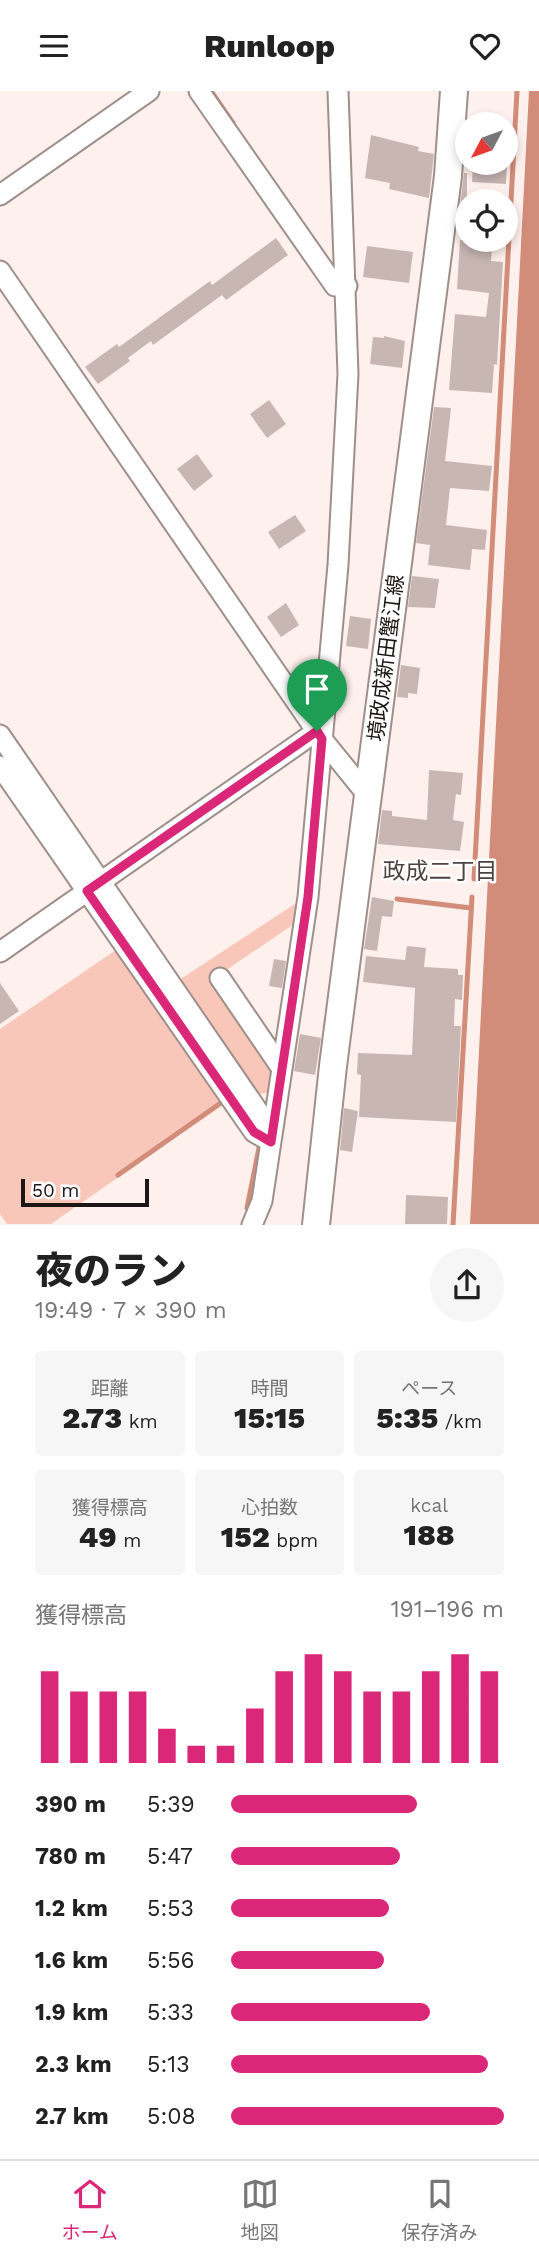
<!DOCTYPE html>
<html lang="ja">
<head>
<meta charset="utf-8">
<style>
  :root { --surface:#fff; --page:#f6f6f6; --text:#222; --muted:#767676; --line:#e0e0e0; --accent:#db2777 }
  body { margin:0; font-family:"Work Sans","Noto Sans JP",sans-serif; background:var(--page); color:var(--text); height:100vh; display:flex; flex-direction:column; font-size:26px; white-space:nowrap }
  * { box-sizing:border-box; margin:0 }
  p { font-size:23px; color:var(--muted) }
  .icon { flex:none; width:38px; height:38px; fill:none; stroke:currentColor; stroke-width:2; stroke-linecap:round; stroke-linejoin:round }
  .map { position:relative; height:1134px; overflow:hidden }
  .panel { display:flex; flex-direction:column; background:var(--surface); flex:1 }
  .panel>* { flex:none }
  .needle { width:46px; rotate:229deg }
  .fabs { position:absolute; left:455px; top:21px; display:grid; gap:14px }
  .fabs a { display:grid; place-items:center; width:63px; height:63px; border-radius:50%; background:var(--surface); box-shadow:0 4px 10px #0003; font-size:35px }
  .scale { position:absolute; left:21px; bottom:18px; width:128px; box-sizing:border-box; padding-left:7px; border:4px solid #1c1615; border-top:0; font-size:19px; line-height:24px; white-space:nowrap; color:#1c1615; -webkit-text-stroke:5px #fff; paint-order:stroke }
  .pin { position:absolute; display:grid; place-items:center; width:60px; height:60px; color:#fff; margin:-72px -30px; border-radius:50% 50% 50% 0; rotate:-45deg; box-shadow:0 0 7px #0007 }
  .pin .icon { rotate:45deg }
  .round { display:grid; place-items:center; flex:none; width:74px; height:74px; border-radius:37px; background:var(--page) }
  .head { display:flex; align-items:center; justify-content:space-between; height:119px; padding:0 35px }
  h1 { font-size:38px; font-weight:800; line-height:52px }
  .figures { display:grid; grid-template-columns:repeat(3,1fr); gap:10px; height:119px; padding:7px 35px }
  .figures div { display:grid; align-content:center; border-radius:7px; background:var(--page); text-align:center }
  .figures b { font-size:30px; font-weight:800 }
  .figures small { font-size:19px; font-weight:400 }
  .figures p { font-size:19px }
  .chart { height:196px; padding:14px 35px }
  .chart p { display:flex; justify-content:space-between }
  .chart svg { width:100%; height:126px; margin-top:7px; stroke:var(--accent); stroke-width:6 }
  ul { padding:0 35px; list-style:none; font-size:23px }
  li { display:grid; grid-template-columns:112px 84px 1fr; align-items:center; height:52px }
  li i { height:18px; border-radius:9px; background:var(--accent) }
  header { display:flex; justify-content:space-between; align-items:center; height:91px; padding:0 35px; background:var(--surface); font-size:32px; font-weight:800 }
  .tab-bar { display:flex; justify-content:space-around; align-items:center; height:98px; border-top:2px solid var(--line); background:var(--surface); font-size:19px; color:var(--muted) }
  .tab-bar a { display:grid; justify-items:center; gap:4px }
  .tab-bar .on { color:var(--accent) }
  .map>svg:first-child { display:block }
</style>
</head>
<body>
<header><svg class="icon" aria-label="menu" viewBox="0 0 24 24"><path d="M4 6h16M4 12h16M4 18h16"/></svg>Runloop<svg class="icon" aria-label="heart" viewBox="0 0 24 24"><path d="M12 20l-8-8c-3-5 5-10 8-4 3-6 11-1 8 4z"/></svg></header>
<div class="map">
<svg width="539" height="1134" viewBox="0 0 539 1134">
  <rect width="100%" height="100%" fill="#fef0ec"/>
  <path fill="#f8c7ba" d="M298,811L294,833L213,888L275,978L270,1001L254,1004L176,891Z
    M119,857L227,1011L51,1133H7L0,1123V938Z"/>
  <path fill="#d18c7a" d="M529,0H539V1133H470Z"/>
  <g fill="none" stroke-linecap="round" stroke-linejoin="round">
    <path stroke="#d18c7a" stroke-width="5" d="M211,0L233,32
      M474,788L517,0
      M397,808L471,817
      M118,1084L225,1009
      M247,1117L259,1057
      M453,1134L472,806"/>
  </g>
  <path fill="#c7b6b2" d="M371,44L419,56L418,60L434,63L429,107L389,98L390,92L365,87Z
    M473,72H507L506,93L472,91Z
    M464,82H467V139L457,138Z
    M276,147L288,164L226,209L222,204L153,254L151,250L128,267L130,270L98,293L85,276L117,253L119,256L210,190L212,194Z
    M460,149H493L491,170L503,171L497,274L494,273L492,302L449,299L455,223L486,226L489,202L457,198Z
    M367,155L413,161L409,192L363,186Z
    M384,245L405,250L402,277L370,273L373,246L384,247Z
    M269,309L286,333L267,347L250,323Z
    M434,316L451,317L445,370L492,375L489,400L450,397L446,434L487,439L485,459L472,458L470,479L428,474L430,454L416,452Z
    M197,363L213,385L194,400L177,378Z
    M295,424L306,440L279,458L268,441Z
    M412,485L439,488L435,517L408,516Z
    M286,512L299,534L281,546L267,526Z
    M350,525L371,528L368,558L346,555Z
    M401,574L420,577L417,603L408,602V607L397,606Z
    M429,679L463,682L461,704L456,703L453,729L464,731L460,760L378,753L382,719L392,720V725L427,729Z
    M372,806L394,810L392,826L382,825L377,860L364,858Z
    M407,855L426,857L424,876L458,878V884H463L462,909L455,908L454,935H461L456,1031L359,1026L361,984L357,983L358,962L412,964L415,897L363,891L366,865L405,869Z
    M274,868L286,870L282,897L269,895Z
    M0,892L19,920L0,933Z
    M300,943L321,947L315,984L294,980Z
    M344,1017L358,1020L352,1061L340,1059Z
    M406,1104L448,1106L447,1133H405Z"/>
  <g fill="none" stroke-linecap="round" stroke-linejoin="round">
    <g stroke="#9e8f8b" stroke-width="23">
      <path id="minor" d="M199,0L335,195H347
        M0,104L149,0
        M0,180L322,648L369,706
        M0,644L260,1023L274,1032
        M0,675L254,1041L271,1051
        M0,861L317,640
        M220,887L282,978
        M252,1134L262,1110L308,806L338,474L348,283L338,0"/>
    </g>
    <g stroke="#9e8f8b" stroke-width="30">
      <path id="secondary" d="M316,1134L333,975L448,85L454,0"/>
    </g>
    <use href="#minor" stroke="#fff" stroke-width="19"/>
    <use href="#secondary" stroke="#fff" stroke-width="26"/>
  </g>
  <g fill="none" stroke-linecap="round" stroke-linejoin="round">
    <g stroke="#fff" stroke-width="14">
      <path id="route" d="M317,640L322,648L308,806L271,1051L254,1041L87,800Z"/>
    </g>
    <use href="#route" stroke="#db2777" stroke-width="9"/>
  </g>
  <g text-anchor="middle" stroke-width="5" stroke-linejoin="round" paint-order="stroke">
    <g font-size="21" fill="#1c1615" stroke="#fff">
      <text transform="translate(386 567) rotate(-83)" y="7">境政成新田蟹江線</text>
    </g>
    <g font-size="23" fill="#4f423e" stroke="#fff">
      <text x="440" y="788">政成二丁目</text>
    </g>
  </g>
</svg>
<div class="fabs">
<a><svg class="needle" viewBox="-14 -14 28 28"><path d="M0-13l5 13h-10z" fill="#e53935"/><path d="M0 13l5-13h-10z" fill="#767676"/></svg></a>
<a><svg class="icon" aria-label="locate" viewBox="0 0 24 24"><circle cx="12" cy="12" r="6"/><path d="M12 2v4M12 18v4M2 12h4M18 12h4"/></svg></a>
</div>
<div class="scale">50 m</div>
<div class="pin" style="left:317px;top:640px;background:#1e9e55"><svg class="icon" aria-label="arrive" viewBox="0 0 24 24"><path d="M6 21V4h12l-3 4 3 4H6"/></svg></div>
</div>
<section class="panel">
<div class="head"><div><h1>夜のラン</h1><p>19:49 · 7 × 390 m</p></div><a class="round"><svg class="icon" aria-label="share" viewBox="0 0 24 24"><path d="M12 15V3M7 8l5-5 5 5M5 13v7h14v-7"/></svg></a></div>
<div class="figures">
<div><p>距離</p><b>2.73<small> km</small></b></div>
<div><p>時間</p><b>15:15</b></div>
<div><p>ペース</p><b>5:35<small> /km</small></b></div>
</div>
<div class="figures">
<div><p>獲得標高</p><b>49<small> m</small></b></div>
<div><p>心拍数</p><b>152<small> bpm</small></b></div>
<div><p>kcal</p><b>188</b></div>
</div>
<div class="chart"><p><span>獲得標高</span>191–196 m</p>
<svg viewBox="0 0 160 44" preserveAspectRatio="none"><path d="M5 44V12M15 44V19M25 44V19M35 44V19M45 44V32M55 44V38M65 44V38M75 44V25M85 44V12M95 44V6M105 44V12M115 44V19M125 44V19M135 44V12M145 44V6M155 44V12"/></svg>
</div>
<ul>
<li><b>390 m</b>5:39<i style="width:68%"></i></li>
<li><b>780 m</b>5:47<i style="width:62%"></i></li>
<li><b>1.2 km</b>5:53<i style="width:58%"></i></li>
<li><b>1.6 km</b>5:56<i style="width:56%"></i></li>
<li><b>1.9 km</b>5:33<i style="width:73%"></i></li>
<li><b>2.3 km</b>5:13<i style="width:94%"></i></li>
<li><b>2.7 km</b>5:08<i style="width:100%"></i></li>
</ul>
</section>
<nav class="tab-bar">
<a class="on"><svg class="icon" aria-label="home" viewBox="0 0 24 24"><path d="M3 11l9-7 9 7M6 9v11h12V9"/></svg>ホーム</a>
<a><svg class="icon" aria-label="map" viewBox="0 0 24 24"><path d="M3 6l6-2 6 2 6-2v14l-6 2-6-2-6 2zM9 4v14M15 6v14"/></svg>地図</a>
<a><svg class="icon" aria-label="saved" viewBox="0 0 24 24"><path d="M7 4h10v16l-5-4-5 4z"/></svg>保存済み</a>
</nav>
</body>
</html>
